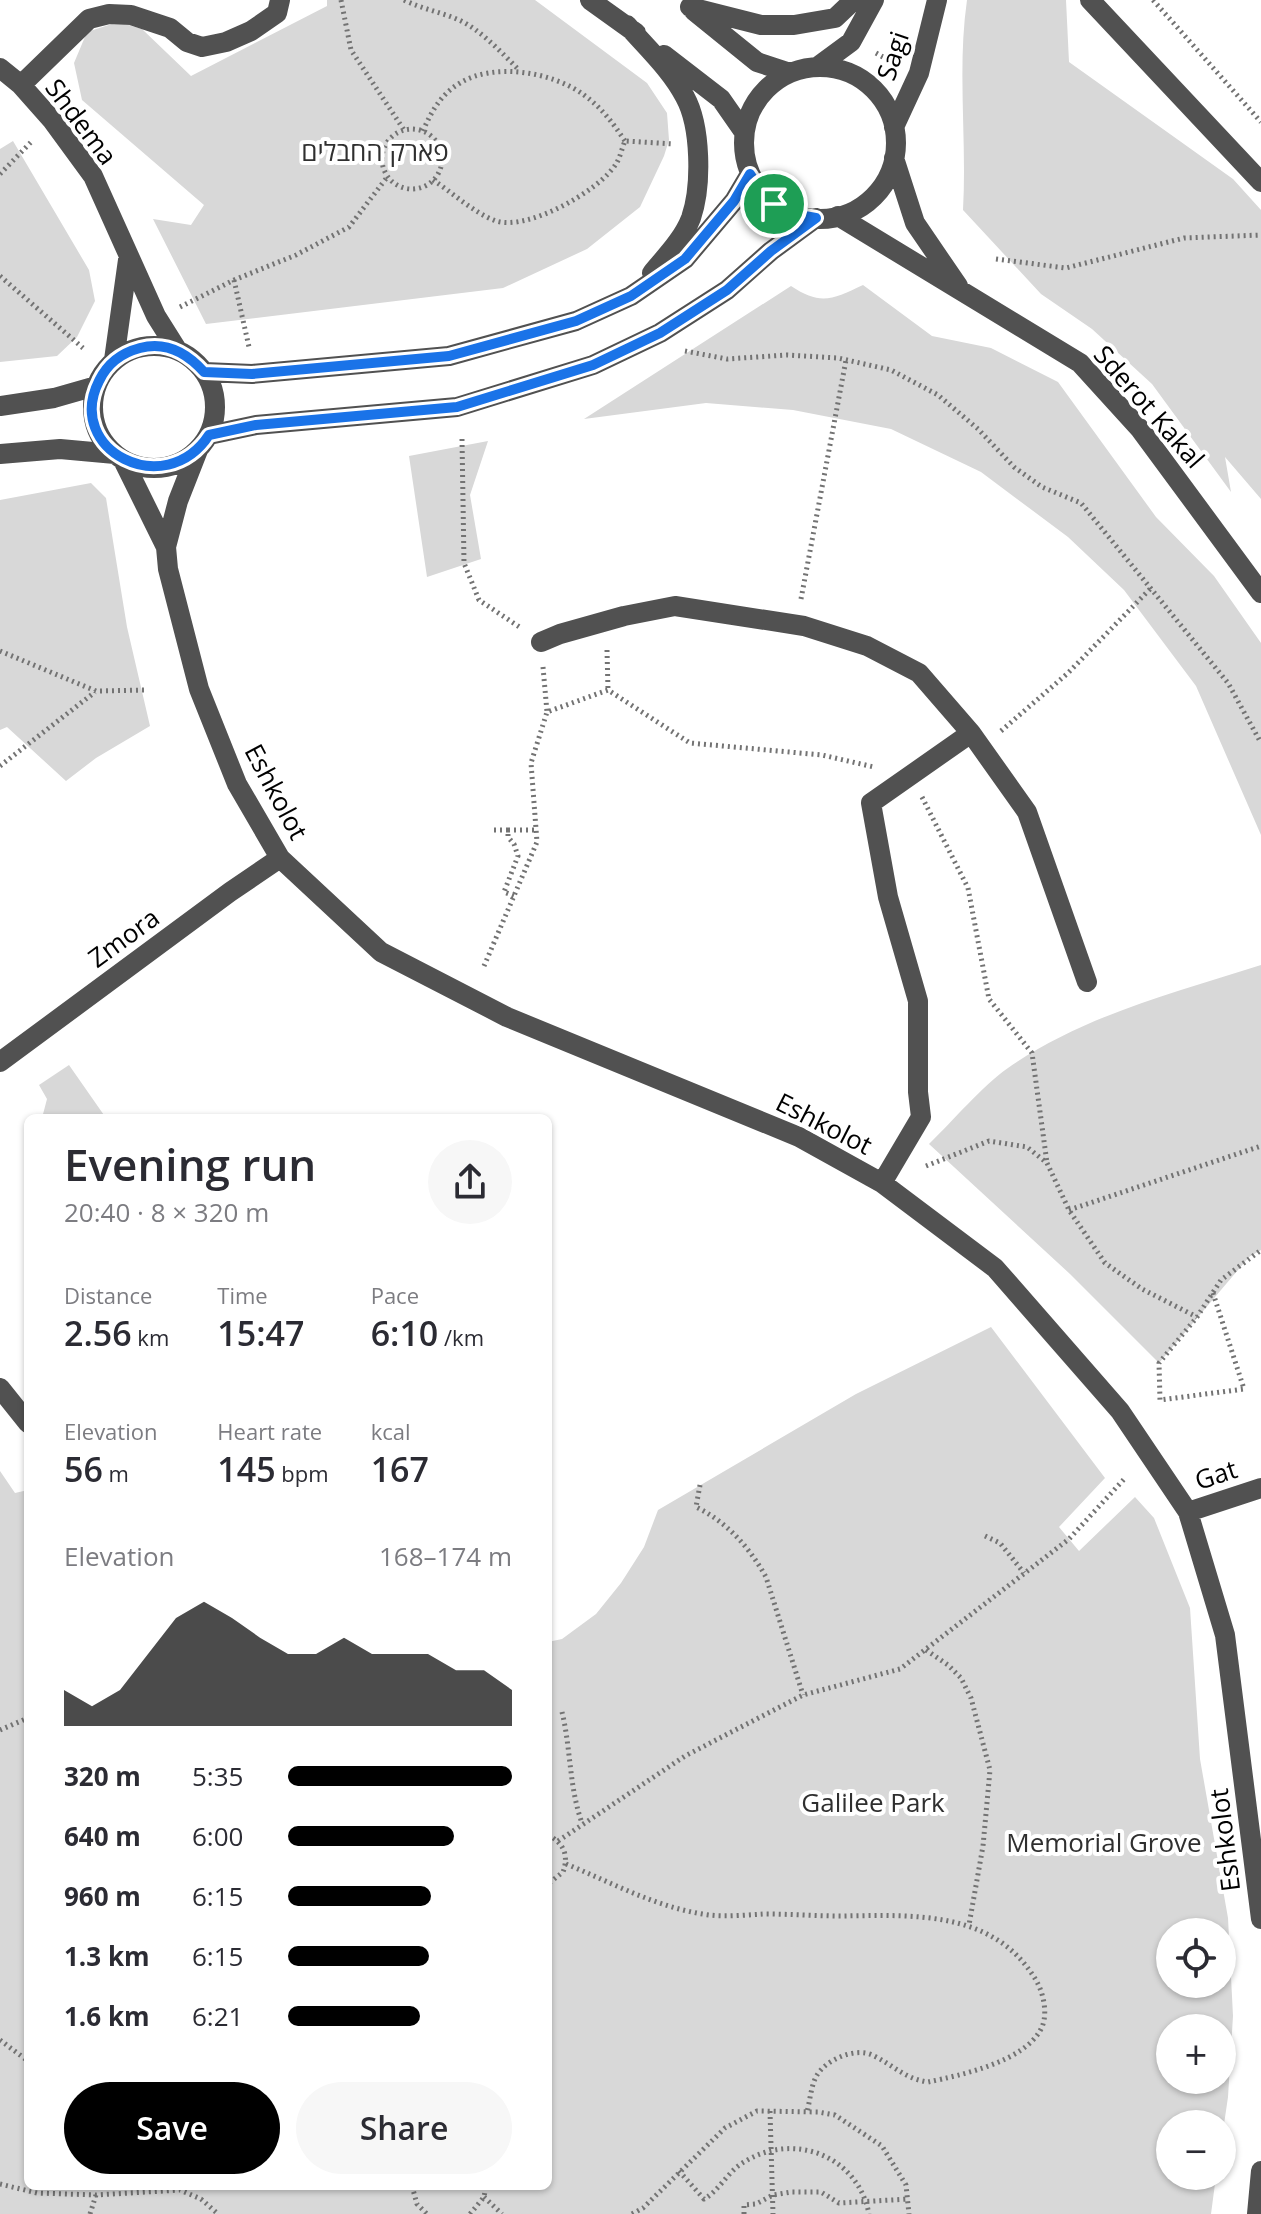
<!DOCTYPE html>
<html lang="en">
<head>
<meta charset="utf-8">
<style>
  :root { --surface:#fff; --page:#f7f7f7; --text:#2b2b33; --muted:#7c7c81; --accent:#000 }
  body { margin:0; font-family:"Open Sans",Heebo,sans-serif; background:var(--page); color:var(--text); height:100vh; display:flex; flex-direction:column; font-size:30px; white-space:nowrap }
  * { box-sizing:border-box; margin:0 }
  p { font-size:26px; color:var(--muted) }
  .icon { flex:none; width:44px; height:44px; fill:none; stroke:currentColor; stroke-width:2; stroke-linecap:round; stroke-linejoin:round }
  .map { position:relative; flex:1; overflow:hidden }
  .sheet { position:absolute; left:24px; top:1114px; width:528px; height:1076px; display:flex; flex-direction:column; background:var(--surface); border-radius:12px; box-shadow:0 2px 6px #0004 }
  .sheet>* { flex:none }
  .tools { position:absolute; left:1156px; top:1918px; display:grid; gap:16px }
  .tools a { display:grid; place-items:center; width:80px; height:80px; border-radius:50%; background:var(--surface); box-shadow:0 2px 6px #0004; font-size:40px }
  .pin { position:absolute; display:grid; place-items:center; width:68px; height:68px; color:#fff; margin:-34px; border:4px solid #fff; border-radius:50%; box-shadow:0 2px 8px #0007 }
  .round { display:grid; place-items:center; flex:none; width:84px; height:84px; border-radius:42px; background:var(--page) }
  .headline { display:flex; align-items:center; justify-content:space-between; height:136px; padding:0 40px }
  h1 { font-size:44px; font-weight:600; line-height:60px }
  .metrics { display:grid; grid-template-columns:repeat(3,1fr); gap:12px; height:136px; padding:8px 40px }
  .metrics div { display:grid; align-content:center }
  .metrics b { font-size:34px; font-weight:600 }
  .metrics small { font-size:22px; font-weight:400 }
  .metrics p { font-size:22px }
  .chart { height:224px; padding:16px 40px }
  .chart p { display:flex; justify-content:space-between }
  .chart svg { width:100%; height:144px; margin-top:8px; fill:var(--accent); opacity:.7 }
  .primary-button { display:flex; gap:16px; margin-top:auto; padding:16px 40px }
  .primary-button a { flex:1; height:92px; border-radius:48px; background:var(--accent); color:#fff; font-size:32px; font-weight:600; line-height:92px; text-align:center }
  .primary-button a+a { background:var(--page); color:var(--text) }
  ul { padding:0 40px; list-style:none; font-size:26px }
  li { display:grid; grid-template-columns:128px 96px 1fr; align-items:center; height:60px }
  li i { height:20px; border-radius:10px; background:var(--accent) }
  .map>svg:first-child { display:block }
</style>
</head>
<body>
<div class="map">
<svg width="1261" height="2214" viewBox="0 0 1261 2214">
  <rect width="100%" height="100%" fill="#fff"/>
  <path fill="#d8d8d8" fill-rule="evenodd" d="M327,0H535L647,83L667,113L669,140L664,156L640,207L587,249L503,288L206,324L153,219L191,225L204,205L82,100L74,63L87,32L118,22L142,29L191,76L327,6Z
    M967,0H1066L1069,62L1233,179L1261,210V499L1225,457L1231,492L1152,384L1092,329L1041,294L963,210C967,140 957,69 967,0Z
    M13,141L89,270L95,301L77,337L57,356L0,362V149Z
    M863,285L932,336L991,348L1058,382L1156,517L1214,576L1261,643V835L1196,686L1124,590L1068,537L981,472L891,429L793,410L706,403L584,419L791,286C821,306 833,299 863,285Z
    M488,441L470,495L481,559L427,577L409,456Z
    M91,483L106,498L127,627L150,726L96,758L66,781L7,727L0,730V500Z
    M1261,965V1250L1249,1257L1159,1363L1070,1274L929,1144C953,1121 982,1086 1008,1068C1084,1015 1174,993 1261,965Z
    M69,1065L106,1118H42L47,1099L39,1085Z
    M991,1327L1105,1478L1059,1527L1079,1551L1135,1497L1154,1518L1190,1608L1200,1759L1228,1918L1233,2016L1228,2097L1222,2138V2124H1170V2176H1216L1211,2214H0V1471L15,1493L28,1490V2186H548V1642L562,1639L596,1614L621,1583L644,1547L658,1510L856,1394ZM1170,1932H1222V1984H1170ZM1170,2028H1222V2080H1170Z"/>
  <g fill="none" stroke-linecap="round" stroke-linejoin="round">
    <path stroke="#737373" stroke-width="5" stroke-dasharray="2 4" stroke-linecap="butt" d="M341,0L351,50L404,130
      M404,0C422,9 441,12 459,20C481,30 502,53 519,70
      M1153,0L1261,122
      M876,53L895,64
      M382 159a30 30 0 1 1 60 0a30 30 0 1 1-60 0Z
      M423,131C431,112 441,94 460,83C494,62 553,72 584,95C601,107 613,123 625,141
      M0,174L33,140
      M433,180C453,193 474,213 496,221C528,231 599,191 616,164C620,158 622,148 625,141L673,144
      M996,259L1066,268L1184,238L1261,235
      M0,276L83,348
      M234,280L249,347
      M180,307L234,280L296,255L349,227L388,176
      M685,351L727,359L787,355L838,358L891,370L938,395L978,429L1014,467L1042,487L1081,503L1228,683L1261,743
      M462,439L464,563L479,600L521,628
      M801,599L846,360
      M607,650L608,690
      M0,651L96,691L148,690
      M543,667L547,712
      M1001,731L1068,673L1151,588
      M0,766L95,692
      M922,797L968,888L989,999L1032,1053L1047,1163
      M494,830H508V837L514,844L518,856L504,892L514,896
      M508,830H536
      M484,966L537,842L531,763L547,712L608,690L690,743L822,755L874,767
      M926,1166L989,1141L1027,1147L1047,1163L1069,1210L1105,1263L1142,1289L1197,1317
      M1069,1210L1261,1146
      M1213,1293L1244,1389L1160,1400L1159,1363L1197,1317L1221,1280L1261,1250
      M700,1485L696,1507C727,1522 749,1547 766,1577L803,1695
      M985,1536L1000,1543L1024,1573
      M926,1650L948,1665L961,1678L971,1698L990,1770L983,1846L969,1925
      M562,1712C571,1749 569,1787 582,1823
      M0,1730L28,1718
      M548,1835C564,1843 569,1856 563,1872L548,1884
      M558,1841L685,1756L803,1695L900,1669L1069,1539L1126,1477
      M566,1864C613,1883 657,1908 709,1915C726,1917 746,1915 763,1914C790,1914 816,1916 842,1916C912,1915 992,1910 1034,1977C1043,1990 1049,2014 1041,2029C1024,2062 961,2075 928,2082C905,2079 892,2064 872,2055C855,2047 826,2060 817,2075C811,2085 810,2101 807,2112
      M0,2040L28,2061
      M770,2111L773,2214
      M679,2171L704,2199C720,2190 728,2171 744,2162C794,2131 858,2156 869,2214
      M0,2184L37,2193L96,2195L180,2190L201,2199L218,2214
      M412,2186L417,2204L427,2214
      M484,2197L502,2214
      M90,2214L96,2195
      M470,2214L484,2197L486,2186
      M632,2214L643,2208L725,2128L757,2111L818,2112L835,2115L882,2146L906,2185L909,2214
      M744,2214V2205L756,2204L773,2195L791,2192H821L839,2203L909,2199"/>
    <path stroke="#515151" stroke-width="20" d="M590,0L636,33
      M1090,0L1261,182
      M690,7L761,25H794L835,18L854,0
      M694,11L757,62L790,73
      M627,25C647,48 671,70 685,97C701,126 702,186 691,218C683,239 666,256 652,273
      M664,55L721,99L744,132
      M817,67L851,42L874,0
      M744 143a76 76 0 1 1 152 0a76 76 0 1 1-152 0Z
      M0,68L21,85L52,120L93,176L156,316L178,351
      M21,85L89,19L109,14L131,15L170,28L187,42L202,47L226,42L251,31L277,13L280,0
      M894,127L919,73L937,0
      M894,158L915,223L958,286
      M838,216L1080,363L1140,429L1261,593
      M93 407a61 61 0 1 1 122 0a61 61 0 1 1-122 0Z
      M114,360L128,260
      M204,372L252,374L449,356L576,321L631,296L685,259L734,201L750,174
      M0,406L54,398L96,386
      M209,435L256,425L457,407L593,365L660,333L727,290L771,251L816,218
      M0,454L60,449L115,454
      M123,460L166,547L168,569L199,689L237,784L280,858L381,952L507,1017L799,1137L882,1183L995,1268L1120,1411L1188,1512L1225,1635L1261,1919
      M166,547L178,501L198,450
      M541,642L560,634L624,616L675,606L804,626L867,646L919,673L971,733L871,803L888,897L918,1001V1092L921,1117L882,1183
      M971,733L1027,812L1087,982
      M0,1062L230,892L280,858
      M0,1388L28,1423
      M1188,1512L1261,1488
      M1257,2214L1261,2171"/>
  </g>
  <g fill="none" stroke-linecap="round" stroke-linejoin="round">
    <g stroke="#fff" stroke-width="16">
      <path id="route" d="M750,174C766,201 786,214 816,218L771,251L727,290L660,333L593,365L457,407L256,425L209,435C165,502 64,450 99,381C107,364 121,353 140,348C166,341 187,353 204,372L252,374L449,356L576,321L631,296L685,259L734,201Z"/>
    </g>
    <use href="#route" stroke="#1a73e8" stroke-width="10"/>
  </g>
  <g text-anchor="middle" stroke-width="8" stroke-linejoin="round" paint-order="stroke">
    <g font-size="26" fill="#000" stroke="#fff">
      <text transform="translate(893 56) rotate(-72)" y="9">Sagi</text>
      <text transform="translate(81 122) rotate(53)" y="9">Shdema</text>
      <text transform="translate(1149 407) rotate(49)" y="9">Sderot Kakal</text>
      <text transform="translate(276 792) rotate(62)" y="9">Eshkolot</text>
      <text transform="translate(124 938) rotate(-36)" y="9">Zmora</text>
      <text transform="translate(824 1124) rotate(27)" y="9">Eshkolot</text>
      <text transform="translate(1216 1475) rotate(-18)" y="9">Gat</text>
      <text transform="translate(1225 1840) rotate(-97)" y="9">Eshkolot</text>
    </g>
    <g font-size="26" fill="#2f2f2f" stroke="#fff">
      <text x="375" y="161">פארק החבלים</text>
      <text x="873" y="1812">Galilee Park</text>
      <text x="1104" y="1852">Memorial Grove</text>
    </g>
  </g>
</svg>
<div class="tools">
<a><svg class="icon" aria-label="locate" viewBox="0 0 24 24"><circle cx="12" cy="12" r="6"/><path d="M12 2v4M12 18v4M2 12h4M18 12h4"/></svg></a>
<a>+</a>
<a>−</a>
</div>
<div class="pin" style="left:774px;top:204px;background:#1e9e55"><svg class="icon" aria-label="arrive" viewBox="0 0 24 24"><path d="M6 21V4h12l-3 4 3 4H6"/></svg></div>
<section class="sheet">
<div class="headline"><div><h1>Evening run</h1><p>20:40 · 8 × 320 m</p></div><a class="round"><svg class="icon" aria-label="share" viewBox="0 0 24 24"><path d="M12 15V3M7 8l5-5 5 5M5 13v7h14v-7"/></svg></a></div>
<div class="metrics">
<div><p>Distance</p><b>2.56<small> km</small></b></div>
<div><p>Time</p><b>15:47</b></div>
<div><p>Pace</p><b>6:10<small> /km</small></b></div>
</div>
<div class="metrics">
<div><p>Elevation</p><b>56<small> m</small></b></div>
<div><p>Heart rate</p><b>145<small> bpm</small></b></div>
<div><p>kcal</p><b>167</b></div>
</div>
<div class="chart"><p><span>Elevation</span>168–174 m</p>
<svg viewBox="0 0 160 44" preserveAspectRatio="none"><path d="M0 44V33L10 38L20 33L30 22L40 11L50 6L60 11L70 17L80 22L90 22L100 17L110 22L120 22L130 22L140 27L150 27L160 33V44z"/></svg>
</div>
<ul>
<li><b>320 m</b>5:35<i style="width:100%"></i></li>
<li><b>640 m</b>6:00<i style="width:74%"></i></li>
<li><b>960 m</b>6:15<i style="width:64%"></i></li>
<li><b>1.3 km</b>6:15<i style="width:63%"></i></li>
<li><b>1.6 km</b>6:21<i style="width:59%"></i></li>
</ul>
<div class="primary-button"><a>Save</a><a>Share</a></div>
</section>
</div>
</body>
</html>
